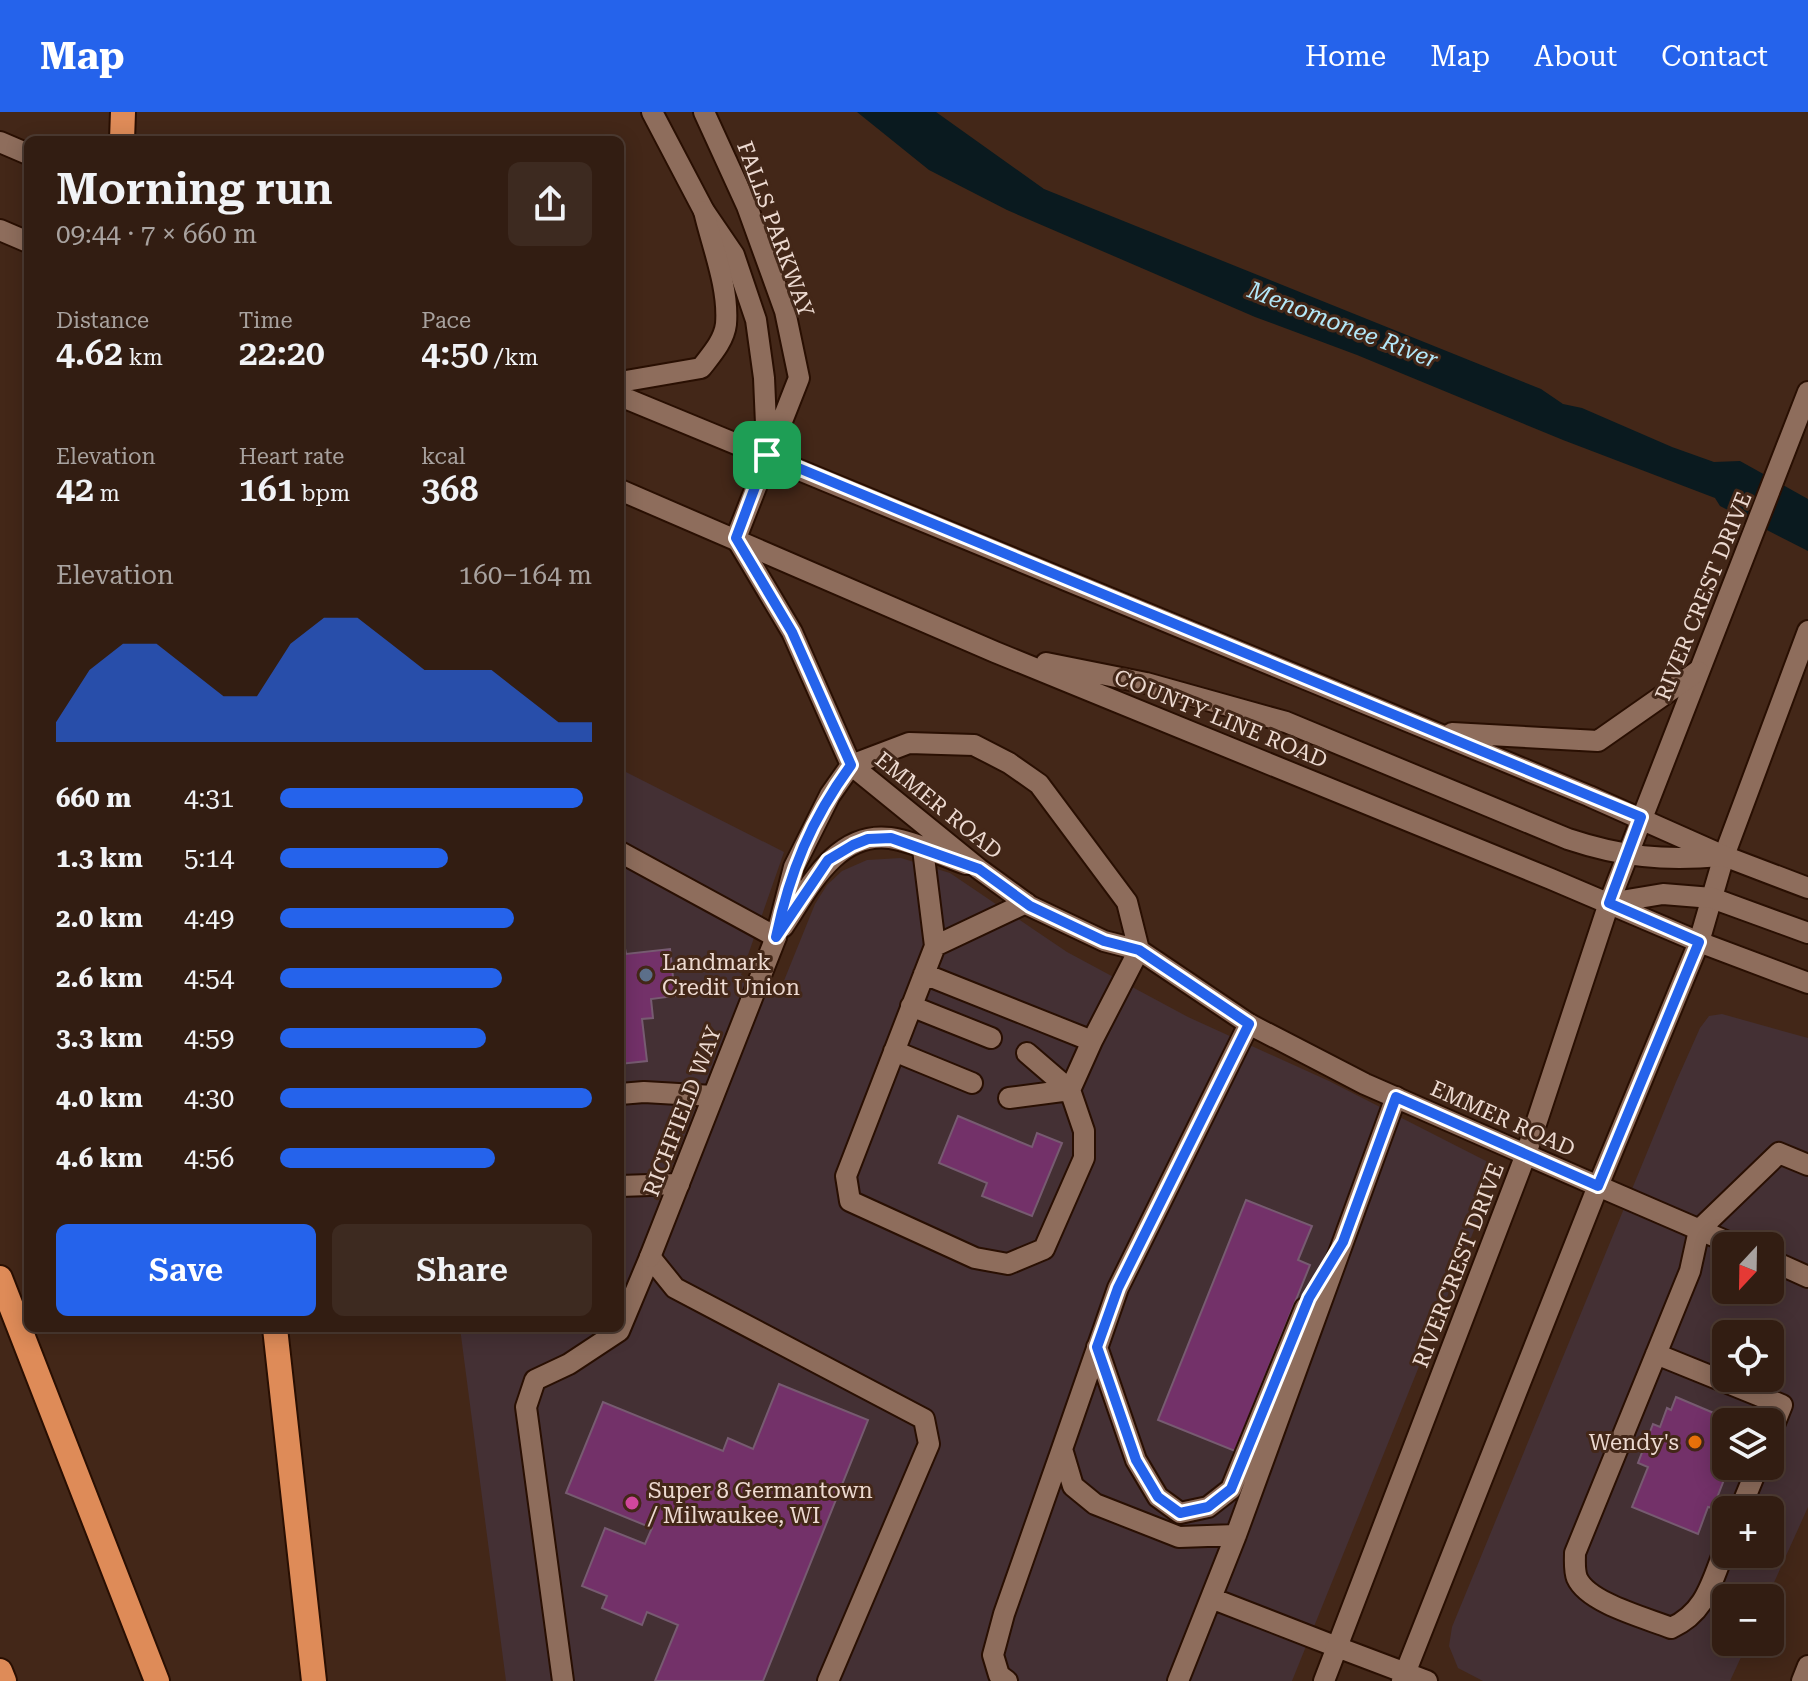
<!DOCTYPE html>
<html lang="en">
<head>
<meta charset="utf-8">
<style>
  :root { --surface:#321d12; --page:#3d2a20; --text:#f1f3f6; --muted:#a8a29f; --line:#4d3b32; --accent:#2563eb }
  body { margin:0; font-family:"Roboto Serif",serif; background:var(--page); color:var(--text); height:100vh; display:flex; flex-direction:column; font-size:30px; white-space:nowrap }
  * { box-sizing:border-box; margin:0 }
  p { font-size:26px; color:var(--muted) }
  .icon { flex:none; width:44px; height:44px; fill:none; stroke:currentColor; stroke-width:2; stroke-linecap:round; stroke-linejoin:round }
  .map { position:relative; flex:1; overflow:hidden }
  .drawer { position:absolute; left:24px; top:24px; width:600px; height:1196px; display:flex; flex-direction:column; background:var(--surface); border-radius:12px; box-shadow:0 4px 20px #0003,0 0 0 2px var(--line) }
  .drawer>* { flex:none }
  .needle { width:52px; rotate:202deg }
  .buttons { position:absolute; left:1712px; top:1120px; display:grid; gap:16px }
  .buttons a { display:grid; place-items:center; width:72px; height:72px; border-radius:12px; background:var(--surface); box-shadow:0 4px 20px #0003,0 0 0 2px var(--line); font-size:40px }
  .pin { position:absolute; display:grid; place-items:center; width:68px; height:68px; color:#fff; margin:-34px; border-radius:16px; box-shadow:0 4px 12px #0006 }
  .round { display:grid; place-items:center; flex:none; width:84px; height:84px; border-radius:12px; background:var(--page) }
  .headline { display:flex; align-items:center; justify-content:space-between; height:136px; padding:0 32px }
  h1 { font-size:44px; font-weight:600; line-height:60px }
  .figures { display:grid; grid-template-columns:repeat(3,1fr); gap:12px; height:136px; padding:8px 32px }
  .figures div { display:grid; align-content:center }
  .figures b { font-size:34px; font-weight:600 }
  .figures small { font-size:22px; font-weight:400 }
  .figures p { font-size:22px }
  .chart { height:224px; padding:16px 32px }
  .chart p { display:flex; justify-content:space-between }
  .chart svg { width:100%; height:144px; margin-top:8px; fill:var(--accent); opacity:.7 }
  .primary-button { display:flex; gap:16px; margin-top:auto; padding:16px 32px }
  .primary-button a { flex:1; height:92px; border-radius:12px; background:var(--accent); color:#fff; font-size:32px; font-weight:600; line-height:92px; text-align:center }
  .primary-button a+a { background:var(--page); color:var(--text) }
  ul { padding:0 32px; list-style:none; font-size:26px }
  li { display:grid; grid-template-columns:128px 96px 1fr; align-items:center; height:60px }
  li i { height:20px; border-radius:10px; background:var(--accent) }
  header { display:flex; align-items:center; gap:48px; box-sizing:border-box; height:112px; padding:0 40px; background:var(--accent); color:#fff }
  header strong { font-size:38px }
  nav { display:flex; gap:44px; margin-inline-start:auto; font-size:28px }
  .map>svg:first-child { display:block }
</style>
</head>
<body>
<header>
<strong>Map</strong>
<nav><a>Home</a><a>Map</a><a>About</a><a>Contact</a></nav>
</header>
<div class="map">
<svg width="1808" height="1569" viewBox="0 0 1808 1569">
  <rect width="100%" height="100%" fill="#432718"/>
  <path fill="#443034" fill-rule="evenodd" d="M620,657L784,740L741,863L779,881L815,792L827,773L842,759L867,748L901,746L950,761L1067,840L1188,905L1329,969L1488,1050L1494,1060L1489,1081L1292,1569H506L460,1216H620Z
    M1722,902L1808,926V1395L1767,1486H1726V1530H1748L1730,1569H1483L1458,1556L1449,1534L1452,1515L1676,970L1700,916L1709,904ZM1726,1134H1770V1178H1726ZM1726,1222H1770V1266H1726ZM1726,1310H1770V1354H1726ZM1726,1398H1770V1442H1726Z"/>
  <path fill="#0a1a1f" d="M857,0H936L1044,77L1541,277L1563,292L1582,296L1672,335L1714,350L1740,349L1808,387V439L1720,394L1715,386L1563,328L1357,243L1255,205L1007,98L929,58Z"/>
  <path fill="#733169" stroke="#775b71" stroke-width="2" d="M620,809L626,842L670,837L675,884L651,887L653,906L642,907L647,949L620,952Z
    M958,1004L1032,1035L1037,1021L1062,1031L1032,1104L982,1084L987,1071L939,1051Z
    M1246,1088L1312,1114L1298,1148L1310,1153L1235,1339L1158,1308Z
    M779,1272L868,1308L763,1569H655L678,1513L647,1500L642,1513L602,1496L607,1484L582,1474L605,1416L645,1432L652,1416L566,1381L603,1290L723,1339L728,1326L753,1337Z
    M1676,1285L1735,1310H1726L1727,1360L1713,1396L1708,1395L1698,1422L1632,1395L1648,1355L1638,1351L1653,1312L1660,1315L1667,1296L1671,1298Z"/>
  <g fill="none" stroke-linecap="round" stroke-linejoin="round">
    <g stroke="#290f02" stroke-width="24">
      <path id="service" d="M923,737L935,834L846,1064L850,1089L975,1146L1008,1152L1044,1137L1084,1046V1019L1070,978L1092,929L1139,838
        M620,740L776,825
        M935,834L1026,791
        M924,862L1092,929
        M911,894L991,926
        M894,939L972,971
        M620,982L644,980L713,984
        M1009,986L1070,978L1027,941
        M620,1074L679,1072
        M1598,1074L1737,1134
        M1770,1148L1808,1165
        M1097,1235L1136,1348L1158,1385L1180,1401L1208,1395L1231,1377L1305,1196
        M1656,1242L1782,1293L1770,1323
        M1740,1398L1758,1354
        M1236,1423L1179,1425L1095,1392L1073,1374L1062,1337L1118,1176L1249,912
        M1726,1434C1712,1468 1707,1500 1671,1516C1646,1506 1588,1491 1577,1466C1574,1458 1575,1449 1575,1441L1690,1159L1699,1118L1779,1041L1808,1053
        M1211,1486L1337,1535
        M563,1569L526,1295L535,1268L569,1252L619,1219L650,1145L675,1176L924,1307L929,1332L828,1569
        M1007,1569L999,1563L993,1543L1004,1502L1062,1337
        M1178,1569L1236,1423L1396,985
        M1802,1569L1808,1554"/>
    </g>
    <g stroke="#290f02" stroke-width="24">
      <path id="minor" d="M736,426L792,520L851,653L979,757L1030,794L1104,829L1139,838L1249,912L1365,972L1598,1074
        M851,653L909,631L974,633L1009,651L1039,672L1127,790L1139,838
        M783,815C808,778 835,719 890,726C913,729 943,744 966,752
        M650,1145L776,825L794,755L830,683L851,653
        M1337,1535L1427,1569
        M1324,1569L1526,1042L1609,791
        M1402,1569L1598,1074L1699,830L1724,744"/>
    </g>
    <g stroke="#290f02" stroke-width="24">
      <path id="tertiary" d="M652,0L704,99L734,143L756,208L764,266L767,335
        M704,0L747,94L785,199L799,266L736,426
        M1724,744L1808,519
        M1609,791L1808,280"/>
    </g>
    <g stroke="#290f02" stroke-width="24">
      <path id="secondary" d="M0,30L28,42
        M0,118L28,130
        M620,270L701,256C711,243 724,229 726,212C729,175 712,134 704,99
        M620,284L1589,684L1724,744L1808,776
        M620,378L995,540L1551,767L1699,830L1808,871
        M1046,551L1146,571L1286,610L1568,727C1622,745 1664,749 1721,744
        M1452,621L1598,629L1698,559
        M1609,791L1663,782L1712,786L1808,821"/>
    </g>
    <g stroke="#290f02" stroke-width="28">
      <path id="motorway" d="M122,28L123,0
        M0,1166L157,1569
        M275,1216L314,1569
        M0,1559L4,1569"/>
    </g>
    <use href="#service" stroke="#8e6d5c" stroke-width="20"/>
    <use href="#minor" stroke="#8e6d5c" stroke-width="20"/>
    <use href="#tertiary" stroke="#8e6d5c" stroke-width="20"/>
    <use href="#secondary" stroke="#8e6d5c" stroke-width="20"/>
    <use href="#motorway" stroke="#de8b58" stroke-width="24"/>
  </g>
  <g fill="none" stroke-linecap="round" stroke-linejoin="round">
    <g stroke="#fff" stroke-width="16">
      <path id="route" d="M767,343L1641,705L1609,791L1699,830L1598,1074L1396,985L1343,1130L1309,1186L1231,1377L1208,1395L1180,1401L1158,1385L1136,1348L1097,1235L1118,1176L1249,912L1139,838L1104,829L1030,794L979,757L891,726L868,727L853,733L828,748L776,825C790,759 811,708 851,653L792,520L736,426Z"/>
    </g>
    <use href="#route" stroke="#2563eb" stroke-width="10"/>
  </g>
  <circle fill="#5c6f8a" stroke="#432718" stroke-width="3" cx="646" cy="863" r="8"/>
  <circle fill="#e8710a" stroke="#432718" stroke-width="3" cx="1695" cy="1330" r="8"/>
  <circle fill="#d1479c" stroke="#432718" stroke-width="3" cx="632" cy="1391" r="8"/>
  <g text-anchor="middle" stroke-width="6" stroke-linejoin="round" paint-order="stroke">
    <g font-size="22" fill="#eddad1" stroke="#432718">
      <text transform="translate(776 117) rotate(70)" y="8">FALLS PARKWAY</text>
      <text transform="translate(1703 484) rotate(-68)" y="8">RIVER CREST DRIVE</text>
      <text transform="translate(1221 606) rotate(22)" y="8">COUNTY LINE ROAD</text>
      <text transform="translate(939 693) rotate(39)" y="8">EMMER ROAD</text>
      <text transform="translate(682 999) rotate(-69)" y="8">RICHFIELD WAY</text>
      <text transform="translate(1503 1006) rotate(24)" y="8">EMMER ROAD</text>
      <text transform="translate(1458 1153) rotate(-69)" y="8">RIVERCREST DRIVE</text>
    </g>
    <g font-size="22" fill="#eddad1" stroke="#432718" text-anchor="start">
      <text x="662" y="858">Landmark<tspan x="662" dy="25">Credit Union</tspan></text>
      <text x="1679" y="1338" text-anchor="end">Wendy's</text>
      <text x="648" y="1386">Super 8 Germantown<tspan x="648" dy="25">/ Milwaukee, WI</tspan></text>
    </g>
    <g font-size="24" font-style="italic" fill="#b3e8f9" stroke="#432718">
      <text transform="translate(1343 213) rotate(21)" y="8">Menomonee River</text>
    </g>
  </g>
</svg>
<div class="buttons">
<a><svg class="needle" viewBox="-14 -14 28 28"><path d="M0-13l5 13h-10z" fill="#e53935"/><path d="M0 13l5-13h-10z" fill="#a8a29f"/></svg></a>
<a><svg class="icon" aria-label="locate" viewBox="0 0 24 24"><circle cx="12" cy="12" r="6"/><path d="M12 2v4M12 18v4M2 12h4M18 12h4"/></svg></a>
<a><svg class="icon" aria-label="layers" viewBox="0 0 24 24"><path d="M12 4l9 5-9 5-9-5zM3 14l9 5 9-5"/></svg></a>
<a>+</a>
<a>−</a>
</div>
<div class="pin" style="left:767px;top:343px;background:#1e9e55"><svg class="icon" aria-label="arrive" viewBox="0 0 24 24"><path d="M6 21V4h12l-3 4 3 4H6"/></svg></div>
<section class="drawer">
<div class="headline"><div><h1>Morning run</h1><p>09:44 · 7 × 660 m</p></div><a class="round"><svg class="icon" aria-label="share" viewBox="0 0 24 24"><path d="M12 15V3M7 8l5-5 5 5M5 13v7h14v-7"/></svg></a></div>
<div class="figures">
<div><p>Distance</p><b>4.62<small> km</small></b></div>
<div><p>Time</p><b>22:20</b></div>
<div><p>Pace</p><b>4:50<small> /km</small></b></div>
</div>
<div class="figures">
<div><p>Elevation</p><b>42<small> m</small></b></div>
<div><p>Heart rate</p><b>161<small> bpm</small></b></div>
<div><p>kcal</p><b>368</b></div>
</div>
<div class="chart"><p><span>Elevation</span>160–164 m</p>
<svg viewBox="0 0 160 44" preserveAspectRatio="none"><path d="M0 44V38L10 22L20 14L30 14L40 22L50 30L60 30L70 14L80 6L90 6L100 14L110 22L120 22L130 22L140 30L150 38L160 38V44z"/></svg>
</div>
<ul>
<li><b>660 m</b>4:31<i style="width:97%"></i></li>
<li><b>1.3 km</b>5:14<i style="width:54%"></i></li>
<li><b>2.0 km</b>4:49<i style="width:75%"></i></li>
<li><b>2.6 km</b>4:54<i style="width:71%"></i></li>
<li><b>3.3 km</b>4:59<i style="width:66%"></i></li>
<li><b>4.0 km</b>4:30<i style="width:100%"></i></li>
<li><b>4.6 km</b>4:56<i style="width:69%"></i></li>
</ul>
<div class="primary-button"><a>Save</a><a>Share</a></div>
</section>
</div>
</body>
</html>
